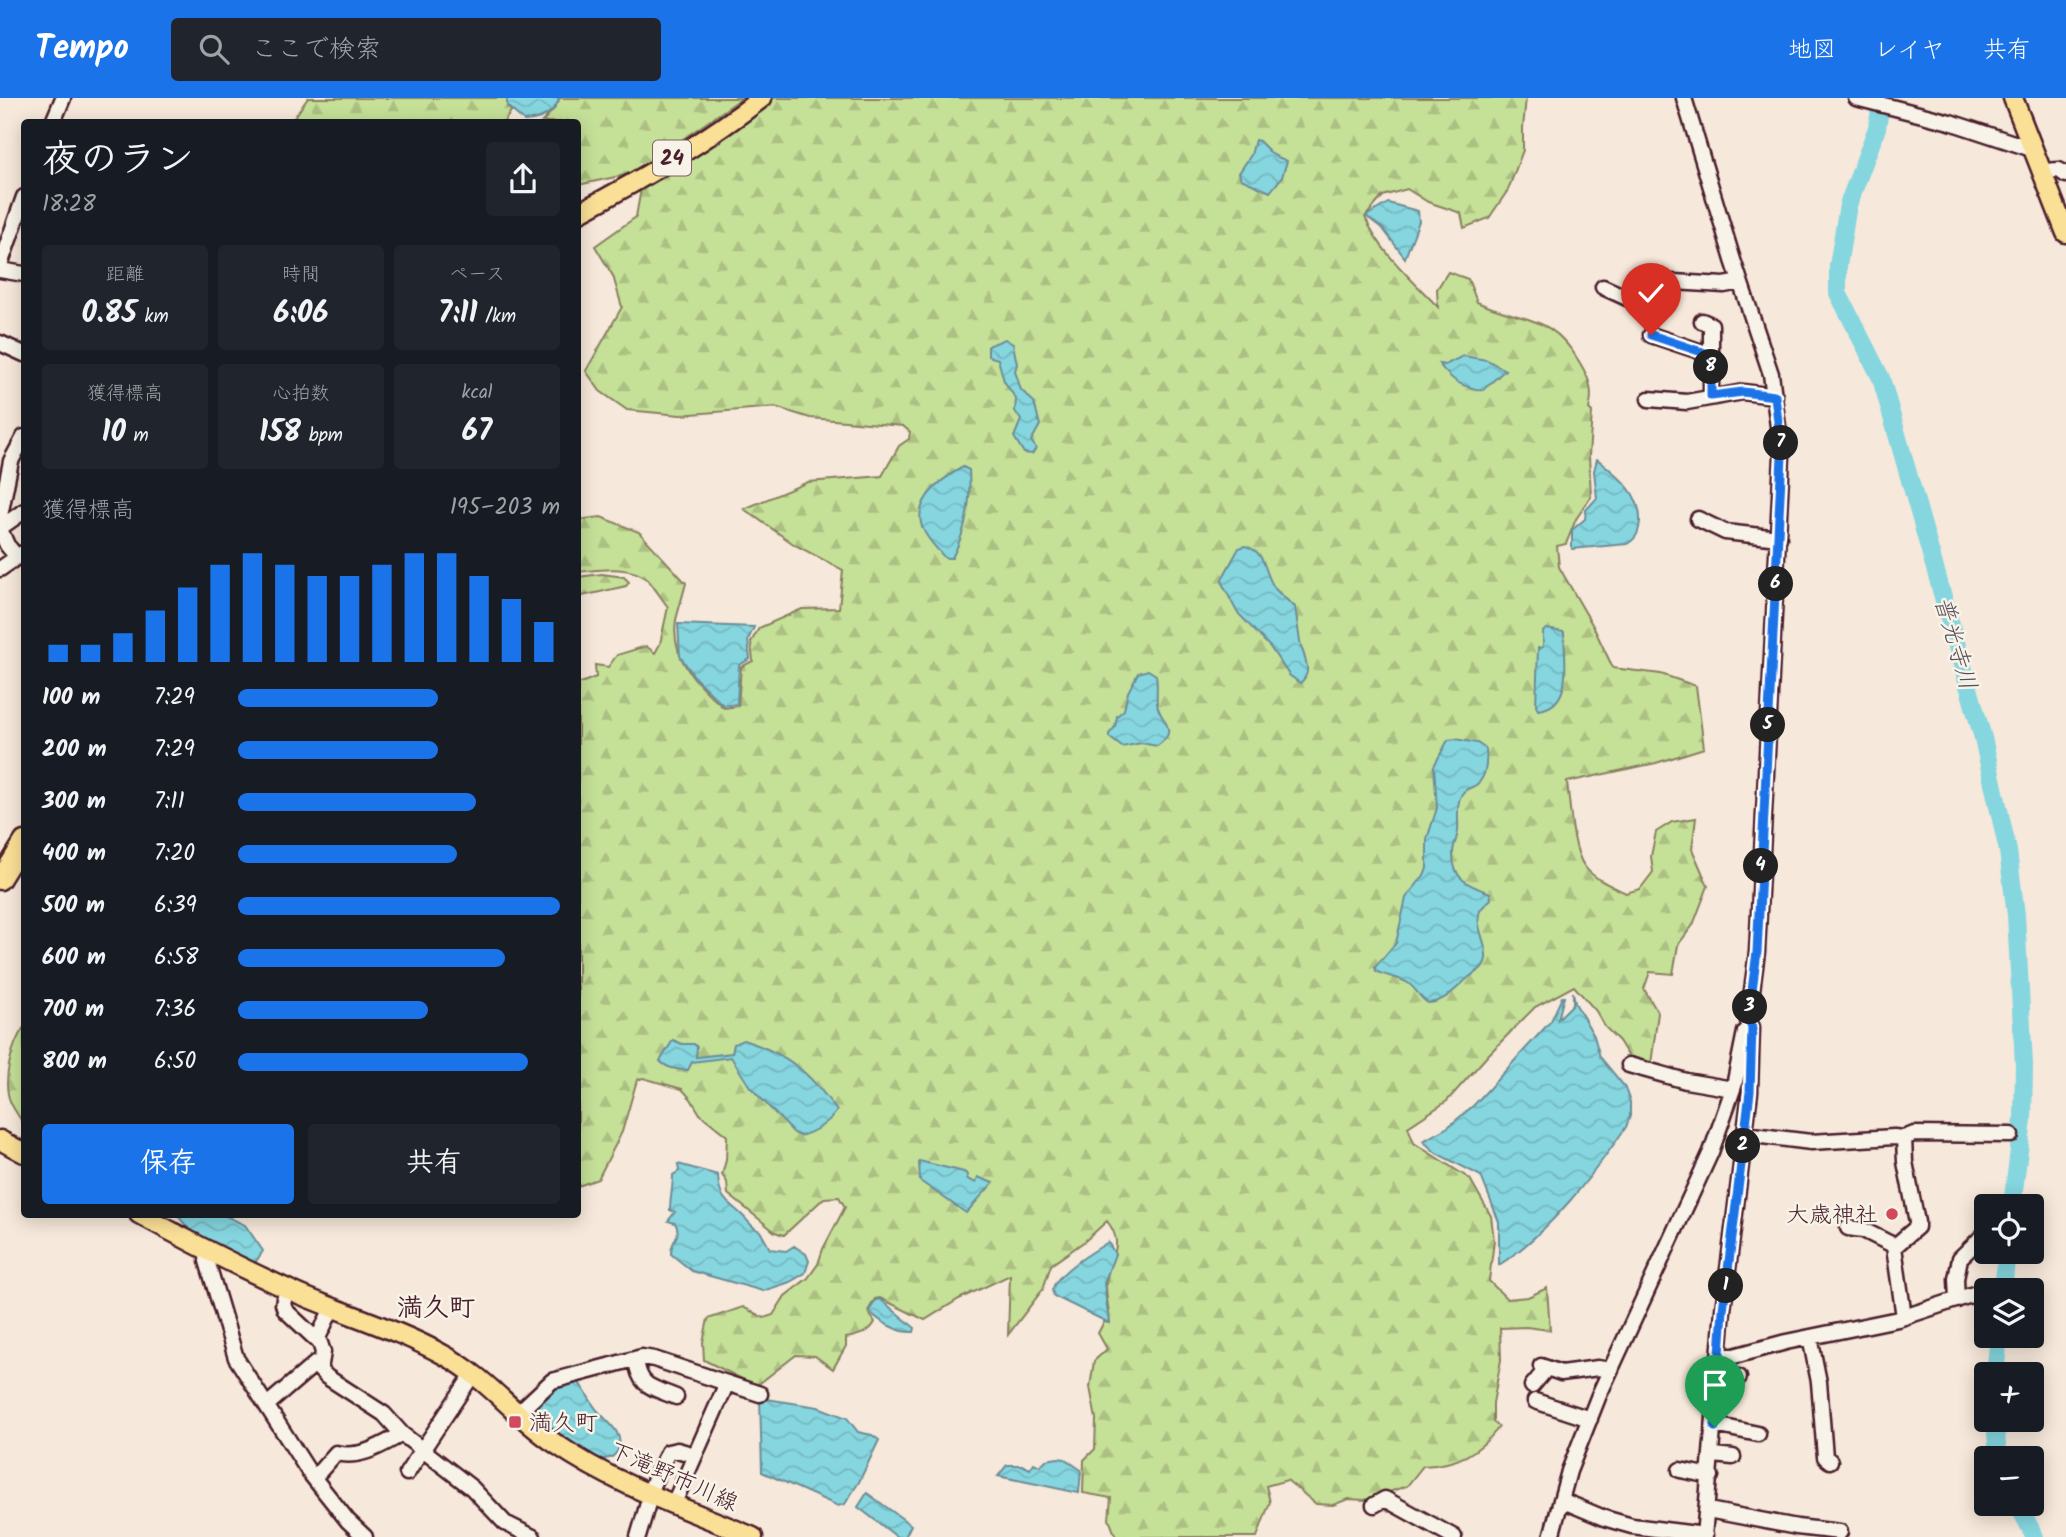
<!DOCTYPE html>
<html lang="ja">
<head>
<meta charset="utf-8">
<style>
  :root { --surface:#171b24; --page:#20242c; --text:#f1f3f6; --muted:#9ea1a6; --accent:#1a73e8 }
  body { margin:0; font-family:Kalam,"Klee One",sans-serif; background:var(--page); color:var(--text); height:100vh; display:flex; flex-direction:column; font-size:26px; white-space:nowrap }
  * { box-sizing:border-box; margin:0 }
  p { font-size:23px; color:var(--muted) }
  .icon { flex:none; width:38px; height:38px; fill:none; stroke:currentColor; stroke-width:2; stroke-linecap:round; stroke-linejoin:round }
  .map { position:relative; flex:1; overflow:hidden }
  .sheet { position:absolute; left:21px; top:21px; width:560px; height:1099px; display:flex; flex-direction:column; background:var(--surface); border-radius:7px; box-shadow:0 4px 18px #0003 }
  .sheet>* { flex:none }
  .controls { position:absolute; left:1974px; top:1096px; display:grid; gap:14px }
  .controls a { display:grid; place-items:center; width:70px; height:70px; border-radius:7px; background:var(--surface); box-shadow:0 4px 18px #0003; font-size:35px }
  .pin { position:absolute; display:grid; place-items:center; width:60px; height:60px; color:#fff; margin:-72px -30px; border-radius:50% 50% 50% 0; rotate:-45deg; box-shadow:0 0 7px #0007 }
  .pin .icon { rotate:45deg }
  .km { position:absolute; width:35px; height:35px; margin:-18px; border-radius:50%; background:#222; color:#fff; font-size:19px; line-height:35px; text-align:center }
  .round { display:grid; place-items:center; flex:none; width:74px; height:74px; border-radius:7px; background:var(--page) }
  .head { display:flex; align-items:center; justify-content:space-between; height:119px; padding:0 21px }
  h1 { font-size:38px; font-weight:700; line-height:52px }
  .metrics { display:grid; grid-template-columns:repeat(3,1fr); gap:10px; height:119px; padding:7px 21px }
  .metrics div { display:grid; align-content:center; border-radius:7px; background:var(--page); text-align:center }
  .metrics b { font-size:30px; font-weight:700 }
  .metrics small { font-size:19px; font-weight:400 }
  .metrics p { font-size:19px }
  .chart { height:196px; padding:14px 21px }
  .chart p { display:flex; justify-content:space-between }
  .chart svg { width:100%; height:126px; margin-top:7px; stroke:var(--accent); stroke-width:6 }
  .button { display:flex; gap:14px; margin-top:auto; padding:14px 21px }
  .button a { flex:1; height:80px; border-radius:7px; background:var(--accent); color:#fff; font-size:28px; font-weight:700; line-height:80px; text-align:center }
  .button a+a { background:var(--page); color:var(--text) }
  ul { padding:0 21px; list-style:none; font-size:23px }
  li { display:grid; grid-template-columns:112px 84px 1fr; align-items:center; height:52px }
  li i { height:18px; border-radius:9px; background:var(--accent) }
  header { display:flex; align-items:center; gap:42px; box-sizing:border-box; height:98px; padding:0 35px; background:var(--accent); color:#fff }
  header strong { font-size:33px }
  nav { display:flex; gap:38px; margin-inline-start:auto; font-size:24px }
  .search { width:490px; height:63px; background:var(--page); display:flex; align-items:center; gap:18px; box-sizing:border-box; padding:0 24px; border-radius:7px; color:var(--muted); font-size:26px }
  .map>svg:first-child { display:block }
</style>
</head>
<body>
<header>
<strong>Tempo</strong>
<div class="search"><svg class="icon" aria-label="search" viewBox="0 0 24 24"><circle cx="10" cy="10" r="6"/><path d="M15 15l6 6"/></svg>ここで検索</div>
<nav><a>地図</a><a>レイヤ</a><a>共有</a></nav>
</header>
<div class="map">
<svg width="2066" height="1439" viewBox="0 0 2066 1439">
  <defs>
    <pattern id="forest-firs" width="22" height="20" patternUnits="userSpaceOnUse" patternTransform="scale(1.75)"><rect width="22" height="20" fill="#c5e097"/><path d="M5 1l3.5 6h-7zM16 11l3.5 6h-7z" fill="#abc082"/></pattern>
    <pattern id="water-waves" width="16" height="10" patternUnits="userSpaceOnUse" patternTransform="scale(1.75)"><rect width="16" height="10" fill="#85d6df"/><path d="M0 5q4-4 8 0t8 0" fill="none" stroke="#74b7c0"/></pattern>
  </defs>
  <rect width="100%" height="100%" fill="#f6e8da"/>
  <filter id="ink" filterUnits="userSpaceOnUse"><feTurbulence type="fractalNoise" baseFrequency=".0143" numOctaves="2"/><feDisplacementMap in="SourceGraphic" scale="14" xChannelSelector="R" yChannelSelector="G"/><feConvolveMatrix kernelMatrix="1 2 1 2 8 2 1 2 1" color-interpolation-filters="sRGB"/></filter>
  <g filter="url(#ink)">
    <path fill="url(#forest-firs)" stroke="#888061" stroke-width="2" d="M308,0H507V8L511,13L504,24H291Z
      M558,0H742L634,75L578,87V24H542L554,11Z
      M771,0H1526L1523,30V52L1508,92L1489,120L1464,130L1461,115L1428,104L1407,91L1383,98L1365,119C1380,154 1411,181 1438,209L1437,191L1448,174L1468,181L1477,204C1523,225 1551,214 1580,265C1589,280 1594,293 1589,311L1592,314L1589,358L1591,399L1576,421L1566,446L1557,448L1559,469L1593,528L1613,570L1661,576L1696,588L1704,650L1656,665L1567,684C1570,705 1572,753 1585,769C1595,782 1612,788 1626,795L1640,791L1653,774L1651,758L1656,734L1672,724L1696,720L1692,751L1708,788L1693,827L1678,847L1673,876L1650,874L1644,891L1658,915L1651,966L1629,959L1619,943L1605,929L1596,913L1574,888L1535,909L1489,956L1447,1003L1408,1029L1414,1045L1470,1081L1491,1118L1494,1142L1489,1183L1507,1201L1528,1199L1547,1190L1550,1232L1526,1229L1500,1230L1501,1262L1493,1305V1324L1499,1329C1479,1355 1457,1367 1423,1368L1407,1388L1365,1402L1348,1401L1333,1407L1316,1406L1287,1382L1266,1388L1270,1404L1257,1439H1116L1109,1421L1111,1400L1083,1395L1084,1362L1095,1351L1096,1321L1090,1289L1094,1263L1107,1251L1098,1235L1104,1224L1110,1225C1109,1212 1106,1199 1106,1186C1108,1160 1127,1149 1107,1123L1085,1143L1051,1167L1043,1191L1008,1237L1010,1177L959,1201L925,1222L880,1200L875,1201L868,1213L875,1224C870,1235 857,1238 846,1240V1248L833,1271L815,1258L796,1257L756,1288L704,1262L703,1244L708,1221L743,1209L764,1220L773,1217L785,1198L808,1180L818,1166L823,1151L845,1109L839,1099L824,1100L784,1137L775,1134L728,1096L727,1084L722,1077L726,1062L727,1038L700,1016L691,1001L682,991L643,980L637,982L622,1034L598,1081L578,1088V586L596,579L595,567L608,569L617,557L646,548L655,555L660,546L668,509C661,500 655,490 648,482C630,466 599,472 578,474V422L601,419L639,434L686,485C683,497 679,510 676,522C670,561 698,587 724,610L738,608L741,569L753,563L751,544L759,530L802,511L839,510L843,472L795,447L744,411L808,384L882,378L899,348L909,341L910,334L903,328L810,320L775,309L680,317L627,312L600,293L586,273L622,209L613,178L595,148L636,119L642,85L735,28Z
      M602,476L624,479L629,484L626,488L578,499V479Z
      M24,929V1027C20,1019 13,1011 10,1003C2,982 12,946 24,929Z"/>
    <path fill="url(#water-waves)" stroke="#6d8d97" stroke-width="2" d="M507,0H558L559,2C552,17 540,22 524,23L507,8Z
      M1255,42L1259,43L1273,57L1287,63L1282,79L1270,94L1241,81L1239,75L1251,57Z
      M1388,105L1418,113L1419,123L1405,160L1383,131L1366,118Z
      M1005,241L1013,246L1017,266L1015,273L1021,292L1034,304L1040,327L1031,343L1036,350L1032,356L1024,355L1014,339L1021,322L1015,313L1016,301L1004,283L998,261L988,258V248Z
      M1463,258L1487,262L1505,272L1483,292C1462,290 1451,282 1439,266L1445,267Z
      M1597,361C1617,377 1641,395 1640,423C1639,435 1636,441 1627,446L1572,451V432L1585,421L1586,412L1597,400L1594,373Z
      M963,369L969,372C971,404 967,431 952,460H945C939,453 932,446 927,438C906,408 939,382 963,369Z
      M1245,448C1267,454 1263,473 1274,489C1278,496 1289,503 1295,509C1297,520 1298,532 1300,543C1302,557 1315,574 1300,585L1289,577L1270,549L1237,514L1223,487L1222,481L1239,450Z
      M678,526L754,529L748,542L750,561L739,567L737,606L724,608L696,581L680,558Z
      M1546,531L1564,534C1564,560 1575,608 1538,612L1536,608L1538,550L1543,549V534Z
      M1148,572L1156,577C1158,587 1156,596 1157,605C1158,622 1182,631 1157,648L1141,645L1122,649L1109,639V636L1115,629L1117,618L1124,612L1128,594L1138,575Z
      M1455,641L1477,645L1486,651C1487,662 1487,679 1476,687C1469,691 1463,691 1460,700C1456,710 1459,723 1458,733C1457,741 1453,748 1453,755C1452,782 1470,788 1490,795L1491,801C1488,804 1482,809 1480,813C1474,828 1488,846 1486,861C1484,872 1476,873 1468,880C1456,890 1446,904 1428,905C1419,900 1416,890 1408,885C1397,878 1386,879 1376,873L1375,869L1396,845L1406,800L1425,776L1427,770V741L1437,710L1434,668L1448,642Z
      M1573,894L1575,905L1594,938L1600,959L1624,988L1630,1004V1018L1626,1029C1592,1078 1550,1134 1499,1167V1124L1481,1078L1436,1055L1423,1043L1448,1029L1474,1007L1551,923L1562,899H1564L1558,921L1573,906Z
      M673,942L682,946H694L697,949L696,959L732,955L734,946L743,942C789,956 810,975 837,1013C828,1025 814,1034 800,1038L794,1035L750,989L731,959L692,964L688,972C679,972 667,971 660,963Z
      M919,1063L964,1074L968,1077L967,1081L976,1085L978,1079L993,1085L966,1115L920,1083Z
      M678,1066L718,1077C719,1102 727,1103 743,1118C749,1124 753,1131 760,1133L770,1151L786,1153L794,1148L806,1156L809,1163L805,1175L790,1184L763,1193L692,1173L671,1156C670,1143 683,1138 675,1125L668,1123L675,1114L670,1112C670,1101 673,1089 673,1077L679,1073Z
      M177,1117H224L245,1127L263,1153L253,1168L195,1138Z
      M1108,1144L1115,1156L1104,1185L1109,1225L1054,1198L1052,1192C1058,1173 1092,1155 1108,1144Z
      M880,1201L915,1230L914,1234C898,1235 880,1224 869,1213L876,1202Z
      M576,1281C583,1289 588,1299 594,1308C602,1321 626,1333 618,1352C616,1357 610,1361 605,1361C582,1361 545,1328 527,1314L554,1287Z
      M760,1300L818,1309L847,1320L858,1334L872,1337L879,1342L859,1384L845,1406L838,1408L762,1374Z
      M1058,1360L1065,1361L1081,1372L1079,1395L998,1378L1007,1367H1022L1030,1371L1034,1365L1040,1368L1046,1362Z
      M867,1395L911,1427L905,1439H897L858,1409Z"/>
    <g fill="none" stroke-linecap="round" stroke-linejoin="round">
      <path stroke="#85d6df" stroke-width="18" d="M1882,0L1877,30L1848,107L1838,168V195L1881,280L1983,640L2008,753L2016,817L2024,967L2023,1021L2012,1108
        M2003,1192L2007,1153
        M1995,1276L1999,1237
        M1995,1321L1998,1360
        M2017,1405L2035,1439"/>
      <g stroke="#4a1f2b" stroke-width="19">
        <path id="minor" d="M1684,0L1733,162L1771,276L1782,358L1757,854L1748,923L1752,929L1750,994L1723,1212L1704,1439
          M1856,0L1950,24L2035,52
          M53,24L63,0
          M2043,73L2059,72L2066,77
          M0,167L24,99
          M0,172L24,176
          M1603,189L1627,200L1674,184L1724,187L1740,184
          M1702,223L1711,227V298
          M1651,237L1711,257
          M0,245L24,256
          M1649,301L1687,304L1743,294L1775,298
          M0,418L11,363L24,339
          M1698,421L1725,434L1779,440
          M0,430L24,413
          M0,431L7,447L17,459
          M0,471L23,455
          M1629,967L1686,983L1733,991
          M1745,1036L1811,1044L1894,1039L1904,1040L1914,1036L2011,1037
          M1904,1040L1905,1064L1917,1124V1129L1894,1149L1904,1219
          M1848,1130L1863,1132L1895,1148
          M208,1154L207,1163L236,1260L309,1374L348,1423L365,1439
          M287,1190L283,1206L285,1212L320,1245L323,1254L320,1272L327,1279L384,1316L402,1336L472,1390L505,1425L533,1439
          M1957,1202L1956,1181L1960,1160L1986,1135
          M1810,1239L1819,1284L1825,1359L1830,1363
          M317,1242L332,1210
          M1721,1258H1734L1786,1244L1898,1221L1986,1192
          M636,1261C639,1290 652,1289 676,1299
          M1541,1268L1561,1275L1598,1270L1610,1272
          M1719,1279H1739
          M1532,1288L1547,1270
          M1535,1303L1590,1321
          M267,1307L316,1265L320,1266
          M518,1315L552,1283L642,1259L654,1261L760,1296
          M1715,1327L1758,1336
          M1713,1357L1733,1359
          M1680,1372L1711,1378
          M407,1375L473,1276
          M314,1380L336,1355C360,1361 380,1348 402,1336
          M649,1394L668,1354L677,1352L695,1357
          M1561,1402L1604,1420L1632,1428L1705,1437
          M674,1405L727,1285
          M1374,1407L1385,1401L1454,1439
          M1708,1412L1797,1429L1840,1434
          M638,1439L651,1395
          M1551,1439L1569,1373L1599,1297L1711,1054L1734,988L1745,934"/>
      </g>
      <g stroke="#4a1f2b" stroke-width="23">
        <path id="major" d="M2013,0L2066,135
          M578,115C641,82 705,44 762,0
          M0,782L24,743
          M0,1042L24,1055
          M139,1116C192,1145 246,1173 301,1197C348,1217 399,1232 444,1257C489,1281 515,1319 556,1346C615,1387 687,1411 753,1439"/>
      </g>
      <use href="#minor" stroke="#f7f3e8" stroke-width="14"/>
      <use href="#major" stroke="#fadf96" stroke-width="18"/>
    </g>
  </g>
  <g fill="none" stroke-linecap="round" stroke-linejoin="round" filter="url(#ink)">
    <g stroke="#fff" stroke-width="14">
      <path id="route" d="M1651,237L1711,257V298L1743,294L1775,298L1782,358L1757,854L1748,923L1752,929L1750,994L1723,1212L1715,1329"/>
    </g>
    <use href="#route" stroke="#1a73e8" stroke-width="9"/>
  </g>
  <g fill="#d1495b" stroke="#f7f3e8" stroke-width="2.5">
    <circle cx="1892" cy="1116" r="7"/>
    <rect x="508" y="1317" width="14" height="14" rx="3.5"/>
  </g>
  <g text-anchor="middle" stroke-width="5" stroke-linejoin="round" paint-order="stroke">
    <rect fill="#f7f3e8" stroke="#7e5f64" stroke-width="2" x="653" y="42.5" width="38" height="35" rx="5"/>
    <g font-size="21" font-weight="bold" fill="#4a1f2b">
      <text x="672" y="67">24</text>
    </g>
    <g font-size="23" fill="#4a1f2b" stroke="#f7f3e8" text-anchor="end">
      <text x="1878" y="1124">大歳神社</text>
      <text x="529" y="1332" text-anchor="start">満久町</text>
    </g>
    <g font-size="23" fill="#4a1f2b" stroke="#f7f3e8">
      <text transform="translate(674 1378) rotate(24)" y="8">下滝野市川線</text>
    </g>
    <g font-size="24" font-style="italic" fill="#594d58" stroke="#f7f3e8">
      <text transform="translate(1956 545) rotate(74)" y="8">普光寺川</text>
    </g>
    <g font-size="26" font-weight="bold" fill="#4a1f2b" stroke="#f7f3e8">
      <text x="436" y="1218">満久町</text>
    </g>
  </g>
</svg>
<div class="controls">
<a><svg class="icon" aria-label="locate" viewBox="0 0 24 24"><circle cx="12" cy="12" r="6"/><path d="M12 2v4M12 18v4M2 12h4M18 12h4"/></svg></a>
<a><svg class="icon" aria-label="layers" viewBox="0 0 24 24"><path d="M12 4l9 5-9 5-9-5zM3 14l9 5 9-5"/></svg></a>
<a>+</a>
<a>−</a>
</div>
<div class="pin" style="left:1715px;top:1329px;background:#1e9e55"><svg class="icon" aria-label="arrive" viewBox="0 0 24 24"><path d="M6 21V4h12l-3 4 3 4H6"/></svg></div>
<div class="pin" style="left:1651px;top:237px;background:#d93025"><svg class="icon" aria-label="check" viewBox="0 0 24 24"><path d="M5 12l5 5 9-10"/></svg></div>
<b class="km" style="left:1726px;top:1188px">1</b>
<b class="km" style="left:1743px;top:1048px">2</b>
<b class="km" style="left:1750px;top:909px">3</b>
<b class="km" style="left:1761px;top:768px">4</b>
<b class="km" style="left:1768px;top:627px">5</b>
<b class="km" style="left:1776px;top:486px">6</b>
<b class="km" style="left:1781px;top:345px">7</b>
<b class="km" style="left:1711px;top:269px">8</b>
<section class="sheet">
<div class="head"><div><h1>夜のラン</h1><p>18:28</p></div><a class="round"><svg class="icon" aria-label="share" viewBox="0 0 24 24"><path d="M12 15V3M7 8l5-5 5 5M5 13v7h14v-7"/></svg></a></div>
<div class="metrics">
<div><p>距離</p><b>0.85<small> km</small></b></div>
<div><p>時間</p><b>6:06</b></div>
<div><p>ペース</p><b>7:11<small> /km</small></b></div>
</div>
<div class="metrics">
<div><p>獲得標高</p><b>10<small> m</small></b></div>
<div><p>心拍数</p><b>158<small> bpm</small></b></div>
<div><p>kcal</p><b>67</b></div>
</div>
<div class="chart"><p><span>獲得標高</span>195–203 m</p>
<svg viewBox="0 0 160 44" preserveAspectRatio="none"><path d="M5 44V38M15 44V38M25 44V34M35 44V26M45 44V18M55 44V10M65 44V6M75 44V10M85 44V14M95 44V14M105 44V10M115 44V6M125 44V6M135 44V14M145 44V22M155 44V30"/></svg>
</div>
<ul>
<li><b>100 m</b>7:29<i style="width:62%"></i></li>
<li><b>200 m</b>7:29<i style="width:62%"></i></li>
<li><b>300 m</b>7:11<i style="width:74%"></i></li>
<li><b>400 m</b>7:20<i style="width:68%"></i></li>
<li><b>500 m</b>6:39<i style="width:100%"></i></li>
<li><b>600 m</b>6:58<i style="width:83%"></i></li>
<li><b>700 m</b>7:36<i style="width:59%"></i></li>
<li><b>800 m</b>6:50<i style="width:90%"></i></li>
</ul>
<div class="button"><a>保存</a><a>共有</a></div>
</section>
</div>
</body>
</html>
